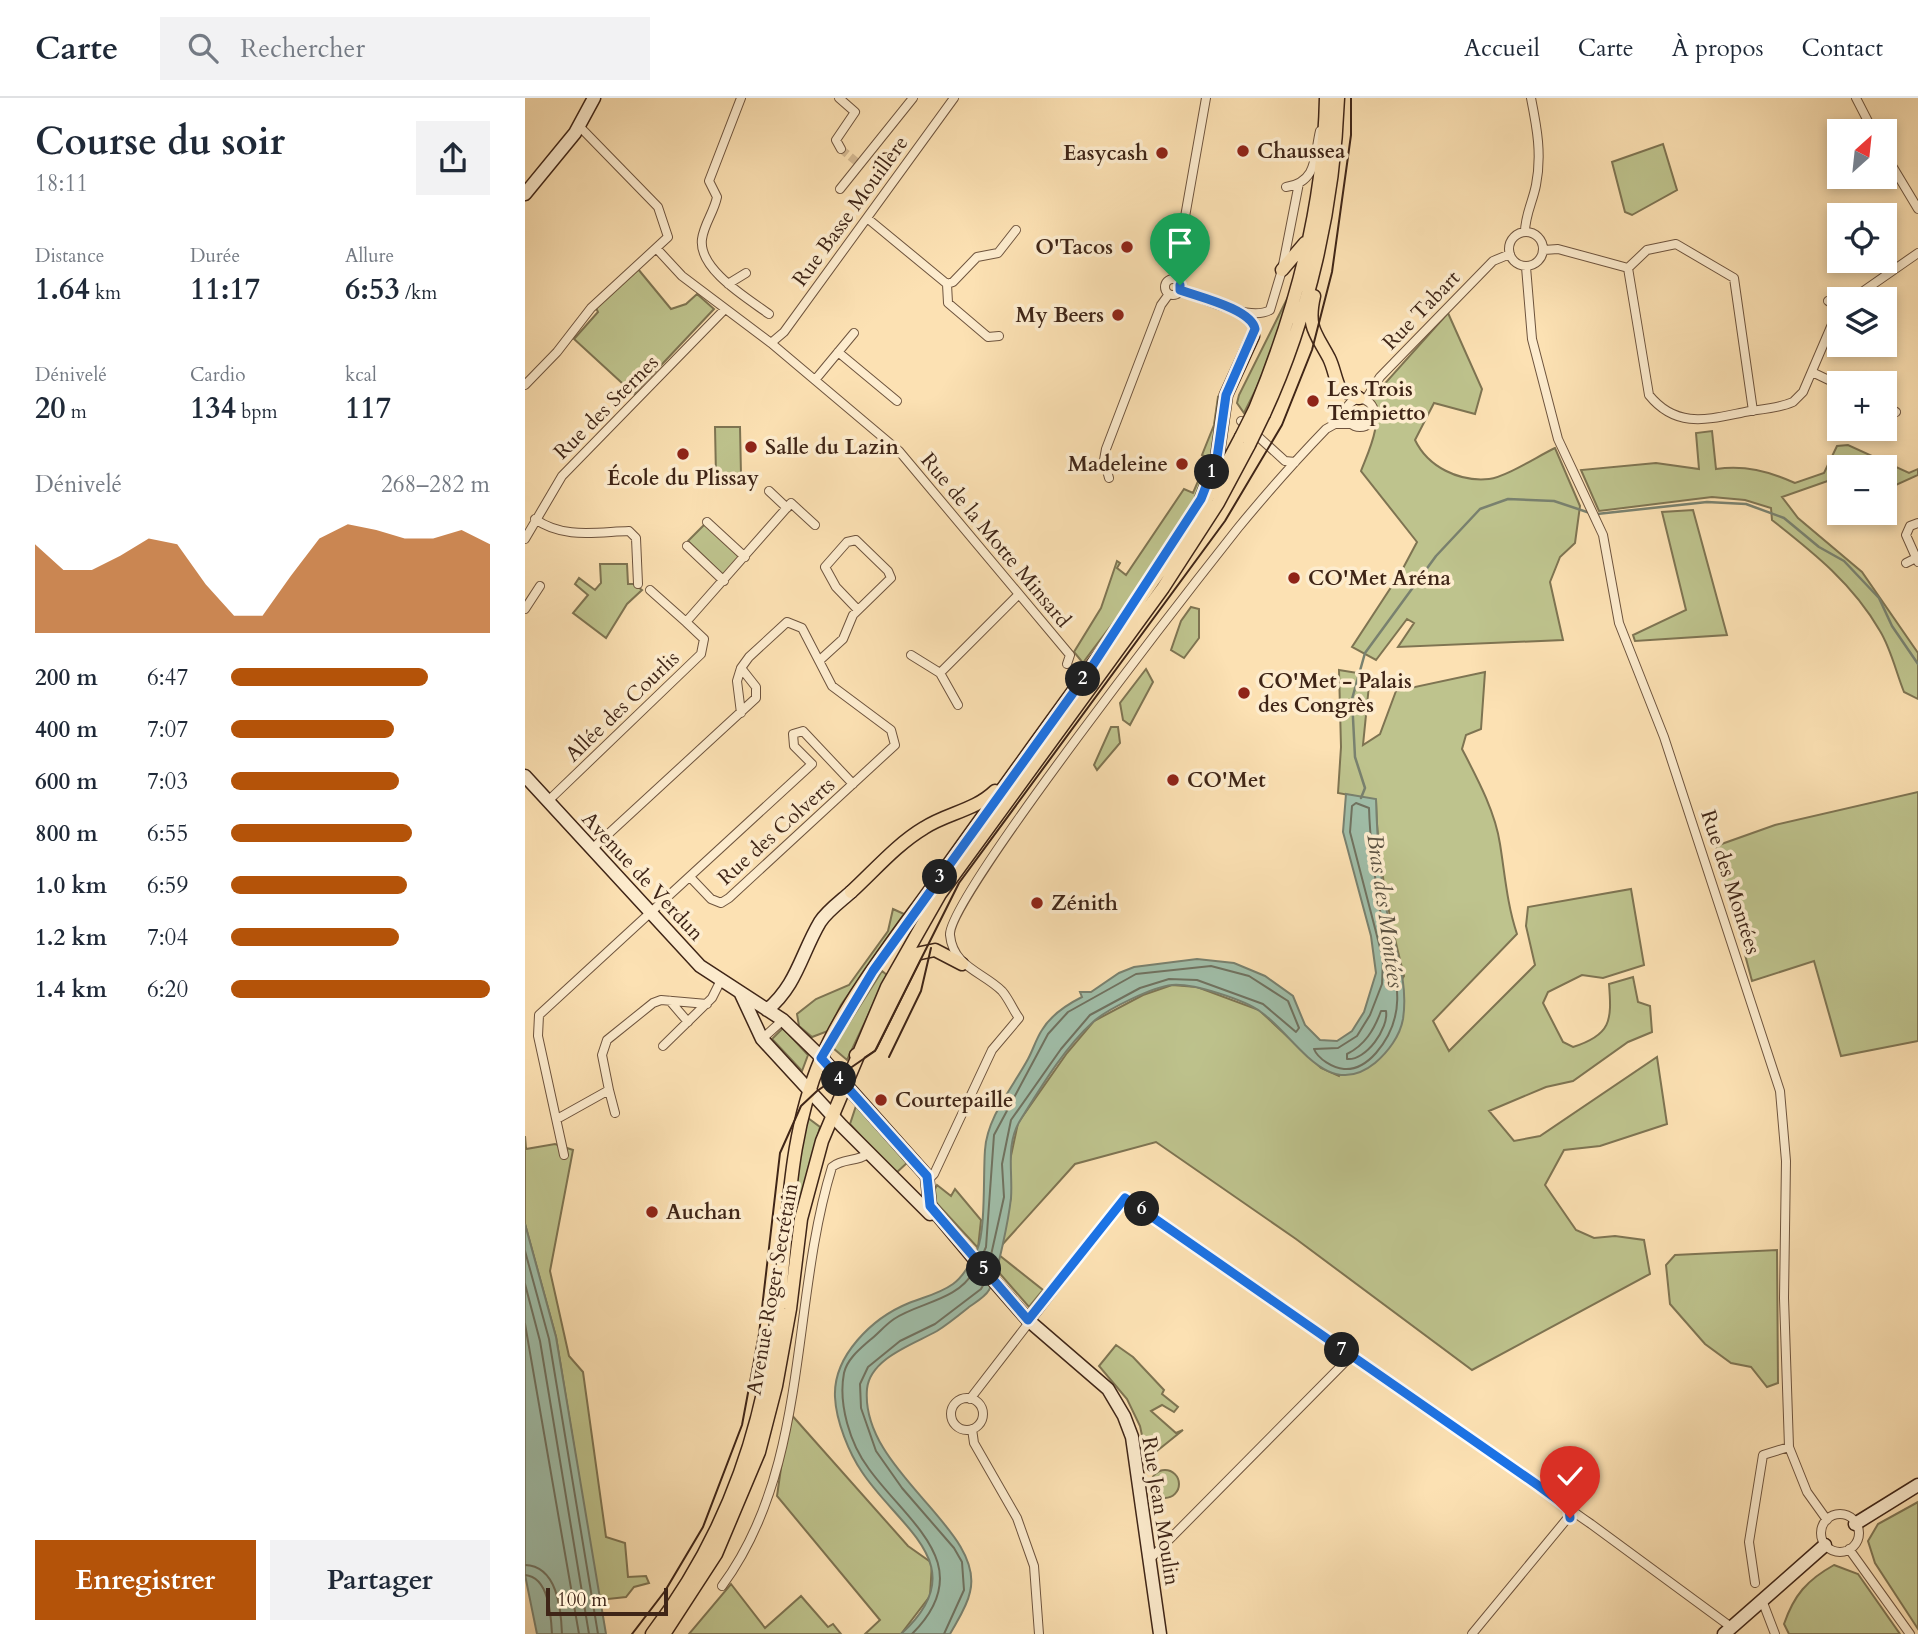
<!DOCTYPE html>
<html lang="fr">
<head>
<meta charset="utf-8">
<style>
  :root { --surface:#fff; --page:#f2f2f3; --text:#1f2937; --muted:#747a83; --line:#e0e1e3; --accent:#b45309 }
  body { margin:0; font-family:Cardo,serif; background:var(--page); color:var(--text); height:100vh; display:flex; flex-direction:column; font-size:26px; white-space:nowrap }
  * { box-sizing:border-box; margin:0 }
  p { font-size:23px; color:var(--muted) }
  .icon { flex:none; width:38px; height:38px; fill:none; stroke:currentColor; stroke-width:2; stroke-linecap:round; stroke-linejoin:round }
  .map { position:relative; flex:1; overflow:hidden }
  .sheet { display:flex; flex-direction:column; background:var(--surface); width:525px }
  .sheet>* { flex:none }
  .needle { width:46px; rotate:27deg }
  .tools { position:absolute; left:1302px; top:21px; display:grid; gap:14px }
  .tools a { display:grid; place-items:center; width:70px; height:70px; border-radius:0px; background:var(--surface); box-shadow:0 4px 10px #0003; font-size:35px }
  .scale { position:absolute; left:21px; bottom:18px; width:122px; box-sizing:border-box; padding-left:7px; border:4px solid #3f2517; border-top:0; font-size:19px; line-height:24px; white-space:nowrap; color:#3f2517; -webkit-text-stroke:5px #fdecce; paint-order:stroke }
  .pin { position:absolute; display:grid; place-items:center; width:60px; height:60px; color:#fff; margin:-72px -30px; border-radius:50% 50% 50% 0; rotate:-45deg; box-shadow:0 0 7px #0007 }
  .pin .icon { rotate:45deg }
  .km { position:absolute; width:35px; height:35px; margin:-18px; border-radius:50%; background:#222; color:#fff; font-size:19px; line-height:35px; text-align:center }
  .round { display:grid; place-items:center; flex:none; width:74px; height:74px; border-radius:0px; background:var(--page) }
  .overview { display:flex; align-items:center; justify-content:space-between; height:119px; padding:0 35px }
  h1 { font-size:38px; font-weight:600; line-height:52px }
  .metrics { display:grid; grid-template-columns:repeat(3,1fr); gap:10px; height:119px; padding:7px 35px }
  .metrics div { display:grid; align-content:center }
  .metrics b { font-size:30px; font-weight:600 }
  .metrics small { font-size:19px; font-weight:400 }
  .metrics p { font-size:19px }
  .chart { height:196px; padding:14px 35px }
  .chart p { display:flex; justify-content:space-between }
  .chart svg { width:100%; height:126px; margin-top:7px; fill:var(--accent); opacity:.7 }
  .cta { display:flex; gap:14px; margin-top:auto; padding:14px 35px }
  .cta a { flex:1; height:80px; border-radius:0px; background:var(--accent); color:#fff; font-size:28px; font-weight:600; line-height:80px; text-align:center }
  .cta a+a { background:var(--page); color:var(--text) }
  ul { padding:0 35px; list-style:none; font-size:23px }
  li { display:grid; grid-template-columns:112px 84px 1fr; align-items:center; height:52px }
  li i { height:18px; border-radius:9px; background:var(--accent) }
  header { display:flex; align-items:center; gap:42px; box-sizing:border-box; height:98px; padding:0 35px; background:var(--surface); border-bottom:2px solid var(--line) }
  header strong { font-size:33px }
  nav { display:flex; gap:38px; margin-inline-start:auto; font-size:24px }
  .search { width:490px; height:63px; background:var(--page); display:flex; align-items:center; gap:18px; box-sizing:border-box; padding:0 24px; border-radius:0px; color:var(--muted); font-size:26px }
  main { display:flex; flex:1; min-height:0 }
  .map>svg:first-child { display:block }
</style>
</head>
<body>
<header>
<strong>Carte</strong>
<div class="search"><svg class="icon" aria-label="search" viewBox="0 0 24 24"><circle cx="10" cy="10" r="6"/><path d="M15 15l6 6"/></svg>Rechercher</div>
<nav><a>Accueil</a><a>Carte</a><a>À propos</a><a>Contact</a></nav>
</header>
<main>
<section class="sheet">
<div class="overview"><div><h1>Course du soir</h1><p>18:11</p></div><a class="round"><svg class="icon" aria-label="share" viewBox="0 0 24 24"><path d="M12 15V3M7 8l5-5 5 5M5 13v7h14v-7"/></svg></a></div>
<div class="metrics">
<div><p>Distance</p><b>1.64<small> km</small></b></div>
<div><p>Durée</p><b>11:17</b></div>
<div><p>Allure</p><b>6:53<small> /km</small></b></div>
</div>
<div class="metrics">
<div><p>Dénivelé</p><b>20<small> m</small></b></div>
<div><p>Cardio</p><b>134<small> bpm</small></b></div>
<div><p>kcal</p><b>117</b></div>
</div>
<div class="chart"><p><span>Dénivelé</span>268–282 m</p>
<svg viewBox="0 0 160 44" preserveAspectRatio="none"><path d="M0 44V13L10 22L20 22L30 17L40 11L50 13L60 27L70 38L80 38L90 24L100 11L110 6L120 8L130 11L140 11L150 8L160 13V44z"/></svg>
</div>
<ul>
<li><b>200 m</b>6:47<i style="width:76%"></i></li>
<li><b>400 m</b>7:07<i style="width:63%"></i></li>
<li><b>600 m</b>7:03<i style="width:65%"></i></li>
<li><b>800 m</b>6:55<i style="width:70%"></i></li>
<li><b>1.0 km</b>6:59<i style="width:68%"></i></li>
<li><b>1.2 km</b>7:04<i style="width:65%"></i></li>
<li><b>1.4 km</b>6:20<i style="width:100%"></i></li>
</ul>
<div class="cta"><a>Enregistrer</a><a>Partager</a></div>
</section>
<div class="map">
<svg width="1393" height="1536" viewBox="0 0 1393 1536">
  <rect width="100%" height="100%" fill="#fce1b3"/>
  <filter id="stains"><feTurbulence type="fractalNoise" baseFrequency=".00286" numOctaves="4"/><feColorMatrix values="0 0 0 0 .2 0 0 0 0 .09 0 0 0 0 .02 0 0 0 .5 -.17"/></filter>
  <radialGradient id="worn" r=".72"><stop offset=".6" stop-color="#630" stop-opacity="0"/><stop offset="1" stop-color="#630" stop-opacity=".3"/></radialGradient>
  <path fill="#bec38d" stroke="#7e7452" stroke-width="2" d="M1138,46L1152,92L1107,117L1100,114L1087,64Z
    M113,171L146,211L161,206L172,196L189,211L109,296L49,241L73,214L71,210Z
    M767,191L747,259L719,315L712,305L714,297Z
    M923,215L957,291L950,316L909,305L890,342C903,369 934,384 964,381C981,379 1013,358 1030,350L1055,408L1050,445L1035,459L1025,484L1038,542L873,549L889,525L882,521L851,562L827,549L876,474L892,444L836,373C844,352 859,323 846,301Z
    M693,299L697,301C698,400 613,489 558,565L549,554L576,510L592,463L595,465L592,470L601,477L659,391L668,395L683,360L677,357L689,327Z
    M190,329H215L216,377L191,378Z
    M1187,333L1191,371C1220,367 1243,373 1270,385L1299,375L1312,348L1323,347L1384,375L1393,371V377L1360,392V369H1314V379L1257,399L1273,420L1337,474L1393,555V601L1379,594C1371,574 1366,551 1355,533C1328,486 1289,455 1247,422L1246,410L1220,402L1187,399L1074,413L1056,372L1131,365L1174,371L1171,335Z
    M1168,412L1202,537L1110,543L1108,537L1161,512L1137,414Z
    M180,426L215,459L198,477L163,443Z
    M75,466H102L103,486H109L117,492L102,506L81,540L48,515L63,497L50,486L54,480L70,492L76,485Z
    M666,509L674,511V540L659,560L646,552L656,523Z
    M621,571L628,584L605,627L598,622L595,605Z
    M814,572L845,577L838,647L855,636L871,593L960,574L956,631L941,637L937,651C952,680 970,713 975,746C980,777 982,806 992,836L908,923L924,953L1010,867L1001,828L1003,809L1106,791L1119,867L1078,880L1057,877L1023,894L1018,905L1038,944L1048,949C1086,937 1087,923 1084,886L1108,879L1113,904L1125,908L1127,934L1103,944L1048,983L1021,989L964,1013L989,1043L1015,1038L1132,959L1142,1026L1075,1048L1039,1052L1020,1087L1051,1132L1069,1140L1090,1138L1119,1142L1125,1176L947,1272L771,1141L631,1044L550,1066L476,1148L486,1099L484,1067L493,1025L542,955L569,923L618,897L647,887L672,889L734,912L796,970L814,978L879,878C864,819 852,763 851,702L813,695L816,649Z
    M586,629H593L595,645L572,672L569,667Z
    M1393,694V943L1316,958L1289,863L1227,883L1191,748L1250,727Z
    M368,811L379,816L316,907L303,933L287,939L274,928L272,916L291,901L324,887L363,833Z
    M357,873L362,877L322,962L308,950Z
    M258,930L283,957L277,973L247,941Z
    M331,1008L383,1064L370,1076L325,1026Z
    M283,1020L295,1029L263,1159L272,1068Z
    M0,1038L1,1051L30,1046L48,1052L25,1173L44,1258L58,1274L81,1439L100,1445L103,1479L121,1478L124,1485L109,1489L101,1499L74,1502L31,1239L0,1126Z
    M412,1087L426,1098L430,1091L456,1122L453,1150L406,1099Z
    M1252,1152L1253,1285L1242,1289L1226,1269L1206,1265L1180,1246L1145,1206L1141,1167L1150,1157Z
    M474,1157L518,1192L504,1209L470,1170Z
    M591,1247L608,1259L639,1292L637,1296L653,1309L649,1314L637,1307L626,1313L651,1335L658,1332L622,1361L615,1328L602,1301L574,1268Z
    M264,1314L383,1448L407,1465L405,1498L376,1536H340L355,1522L252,1398Z
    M626 1386a14 14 0 1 1 28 0a14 14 0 1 1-28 0Z
    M1393,1404V1531L1350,1465L1343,1443L1353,1426Z
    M1309,1467L1333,1476L1375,1536H1264L1259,1526C1269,1497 1282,1482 1309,1467Z
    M206,1486L240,1530L276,1498L303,1529L308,1526L316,1536H164Z"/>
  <path fill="#a0bea9" stroke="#79816f" stroke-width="2" d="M821,696L851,701C852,737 854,773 861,809C868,847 884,881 878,921C875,938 863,954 850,965C802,1004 771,939 736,914C720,902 668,885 647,887C628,889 582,911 568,924C540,949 516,989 496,1021C480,1046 488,1073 486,1100C484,1118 473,1177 464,1192C460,1199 451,1204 444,1209C434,1217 423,1226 412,1233C389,1246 345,1260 342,1291C335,1373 461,1431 445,1494C442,1509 432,1523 425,1536H376C451,1468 374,1430 337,1374C324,1355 311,1323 310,1299C308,1258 347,1220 384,1205C399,1199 414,1196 428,1186C439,1178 446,1165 452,1152C461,1131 458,1077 460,1052C462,1019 488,989 503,961C508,952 511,941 517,932C526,917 541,907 557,899L555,894H566L594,875L609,869L672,861L709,865L740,878L768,898L780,927L795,942L812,943L827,933L839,914L851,875L846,838L818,734Z
    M0,1126L31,1239L81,1536H12L0,1477Z"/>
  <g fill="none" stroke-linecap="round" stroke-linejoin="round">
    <path stroke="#707260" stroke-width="2" d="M831,705L844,710C845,742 849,774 854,806C861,860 893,906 851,955C843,964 832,972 819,971C808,970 793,961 789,951L813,950L832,938L845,917L857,886L858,861L825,734L827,708Z
      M861,913C864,930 841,963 822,961V956C840,947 849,932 856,913Z
      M0,1153L24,1241L73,1536
      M457,1158L461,1149L469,1037L523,936L543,914L611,876L686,868L724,878L763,903L774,930L771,934L738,906L672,882L644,881L615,890L565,917L536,951L486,1022L477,1066L479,1099L464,1166
      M0,1186L15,1243L64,1536
      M0,1226L54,1536
      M0,1467C32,1468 36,1510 37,1536
      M0,1477C24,1479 26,1517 27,1536
      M387,1536C455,1468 383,1425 344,1371C325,1346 313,1306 319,1275C322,1261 335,1251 345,1242C353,1236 360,1227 369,1221C395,1204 432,1203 449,1173
      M419,1536L439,1492L437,1464L429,1450L377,1390L351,1353L336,1310L335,1286L343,1269L375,1243L410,1226L456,1191L460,1184"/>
    <path stroke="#79816f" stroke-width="2.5" d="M1072,416L1182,404L1221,406L1259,420L1294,449L1319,463L1354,500L1367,528L1393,566
      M836,700L840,690L830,659L827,601L840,555L911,458L955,411L983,401L1029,403L1065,415"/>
    <path stroke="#d6bb94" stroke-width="8" stroke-dasharray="8 4" stroke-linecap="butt" d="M316,51L333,65"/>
    <g stroke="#6e543e" stroke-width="10">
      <path id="street" d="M216,0L184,83L192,99C189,114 179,126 177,141C173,171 222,200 244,216
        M314,0L330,14L311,42L316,51
        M1331,0L1348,33
        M1360,56L1393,111
        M761,89C793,84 789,58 795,33
        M315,91L388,0
        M342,120L422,186L428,184L452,159L473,155L491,132
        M984 151a17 17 0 1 1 34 0a17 17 0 1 1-34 0Z
        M1000,134C1000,117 1008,103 1011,87C1017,57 1012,30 1006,0
        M132,151L157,178L246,245L374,353L545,557L542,566
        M1019,152L1033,151L1103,170L1124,297C1153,333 1187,320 1225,313C1240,311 1254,310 1268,304L1278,294L1314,210
        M1001,169L1007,241L1033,341L1078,437L1094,525L1139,639L1255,993L1261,1063L1259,1200L1264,1349L1282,1394L1302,1422
        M1103,170L1122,152L1151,146L1209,180L1228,313
        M649,181L681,0
        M640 189a8 8 0 1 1 16 0a8 8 0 1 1-16 0Z
        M203,186L221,175
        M422,186L423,205L463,239L474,238
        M655,192C677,200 725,224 745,212L757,172L774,85
        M1327,201L1393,155
        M1303,203L1314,210
        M718,216L728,223V238
        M246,245L259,234L429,0
        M313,254L372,303
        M1287,274L1314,287
        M290,282L329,235
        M0,287L32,254L66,210L143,139L133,109L55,29
        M841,301L855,279L968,163L985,156
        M821 315a14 14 0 1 1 28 0a14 14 0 1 1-28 0Z
        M1360,308L1371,314
        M716,323L760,363L770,364
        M584,380L579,362L581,351L636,207L644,196
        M244,393L262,410
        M1311,401L1314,403
        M10,421C38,441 71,434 104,433L111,440L113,486
        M182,424L220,459
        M1393,425L1385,428L1381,437L1393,464
        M0,441L37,378L200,211
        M162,448L199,483
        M1381,465L1391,460
        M125,492L161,524
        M0,511L15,488
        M386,557L415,575L433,607
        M295,562L318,541L328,517L366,480L363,473L331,442L322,444L300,469L311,489L333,512
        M415,575L493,497
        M216,615L212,583L216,570
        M23,703L176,556L179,541L161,524L266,405L290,427
        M67,751L231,600V589L216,570L224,559L262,524L277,530L307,588L366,632L370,647L204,800L196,805L186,801L165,779
        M145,903L163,924
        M237,941L258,922
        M138,948L187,900L195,884
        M84,992L90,1015
        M32,1021L84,992L77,957L82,942L128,905L136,902L182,906
        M39,1057L13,938L14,917L287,666L269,648L268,636L278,633L328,686
        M403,1082L409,1076L467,952L494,920C488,912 484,901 477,893C458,874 428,869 425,837C421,802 675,478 713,430C741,396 770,363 801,331L810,326H824
        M426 1316a16 16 0 1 1 32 0a16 16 0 1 1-32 0Z
        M445,1301L600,1100L1014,1388C1033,1402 1048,1414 1066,1426L1206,1529
        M447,1331L449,1345L492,1420L509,1468L514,1536
        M1296 1435a19 19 0 1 1 38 0a19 19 0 1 1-38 0Z
        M1324,1451L1385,1536
        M625,1461L826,1258
        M1230,1485L1224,1444L1238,1357L1264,1349
        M197,1488C285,1369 265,1205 307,1069C319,1059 333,1065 345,1054
        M1237,1502L1250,1536
        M947,1536L1046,1416"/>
    </g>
    <g stroke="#3f2517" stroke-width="15">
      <path id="secondary" d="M0,96L50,35L69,0
        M0,678L175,868L258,922L296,959L402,1078L405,1108L446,1157L503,1222L583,1291L599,1318L607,1339L635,1536
        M216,896L237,941L317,1028L405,1116
        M242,912C272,887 276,856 295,824C302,813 316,803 326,794
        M1330,1426L1393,1387
        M1199,1536L1300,1447"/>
    </g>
    <g stroke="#3f2517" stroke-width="15">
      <path id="primary" d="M757,172L780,145
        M789,198C782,229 790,234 804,260C809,270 810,281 815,291L834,300
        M730,311C771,212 799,107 801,0
        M739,316C784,219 809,107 813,0
        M677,399L692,360L701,297L728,238
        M326,794C349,773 372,746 399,730C422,715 449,713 470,693
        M331,957L346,947L391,856L410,852L437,866
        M127,1536C206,1432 240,1324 255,1195C264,1116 264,1036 296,961C322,900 376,833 415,778C464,710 513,641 563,573C619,497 673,423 716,339
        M139,1536L191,1456L234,1354L251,1288L265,1211L276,1121L297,1043L362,889L415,796L638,490L693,405L724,347"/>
    </g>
    <use href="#street" stroke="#fdecce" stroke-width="8"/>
    <use href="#secondary" stroke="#fdecce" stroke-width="12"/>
    <use href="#primary" stroke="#fce1b3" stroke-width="12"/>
    <path stroke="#3f2517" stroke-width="2" d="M364,959L396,893L406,850
      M107,1536L140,1493L178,1429L217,1327L234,1236L255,1055L276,1008L292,993L350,953L434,785L700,423L757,327L787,252L807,174L826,37V0"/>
    <g stroke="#3f2517" stroke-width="15" stroke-linecap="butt">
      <path id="primary-bridge" d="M716,339L730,311
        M724,347L739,316"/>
    </g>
    <use href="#primary-bridge" stroke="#fce1b3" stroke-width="12"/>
  </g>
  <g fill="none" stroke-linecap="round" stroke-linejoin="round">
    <g stroke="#fff" stroke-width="14">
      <path id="route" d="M655,187V192C674,199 726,211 730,231L701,297L692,360L676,401L566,570L348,873L296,960L402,1078L405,1108L503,1222L600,1100L1014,1388L1044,1410L1045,1420"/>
    </g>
    <use href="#route" stroke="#1a73e8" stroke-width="9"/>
  </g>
  <g fill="#8f2418" stroke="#fdecce" stroke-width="2.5">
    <circle cx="718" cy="53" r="7"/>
    <circle cx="637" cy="55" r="7"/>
    <circle cx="602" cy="149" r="7"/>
    <circle cx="593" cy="217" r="7"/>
    <circle cx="788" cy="303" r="7"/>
    <circle cx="226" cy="349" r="7"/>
    <circle cx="158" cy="356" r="7"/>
    <circle cx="657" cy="366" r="7"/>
    <circle cx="769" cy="480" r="7"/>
    <circle cx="719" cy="595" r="7"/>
    <circle cx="648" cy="682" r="7"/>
    <circle cx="512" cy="805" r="7"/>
    <circle cx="356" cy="1002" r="7"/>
    <circle cx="127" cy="1114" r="7"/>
  </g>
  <g text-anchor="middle" stroke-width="7" stroke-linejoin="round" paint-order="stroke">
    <g font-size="21" font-weight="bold" fill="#3f2517" stroke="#fdecce" text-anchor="start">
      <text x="732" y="60">Chaussea</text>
      <text x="623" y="62" text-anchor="end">Easycash</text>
      <text x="588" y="156" text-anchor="end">O'Tacos</text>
      <text x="579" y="224" text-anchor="end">My Beers</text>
      <text x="802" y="298">Les Trois<tspan x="802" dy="24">Tempietto</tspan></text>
      <text x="240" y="356">Salle du Lazin</text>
      <text x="643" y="373" text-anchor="end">Madeleine</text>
      <text x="158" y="387" text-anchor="middle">École du Plissay</text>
      <text x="783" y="487">CO'Met Aréna</text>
      <text x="733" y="590">CO'Met - Palais<tspan x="733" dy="24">des Congrès</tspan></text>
      <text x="662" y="689">CO'Met</text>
      <text x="526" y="812">Zénith</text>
      <text x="370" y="1009">Courtepaille</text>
      <text x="141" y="1121">Auchan</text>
    </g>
    <g font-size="21" fill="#3f2517" stroke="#fdecce">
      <text transform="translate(325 113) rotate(-54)" y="7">Rue Basse Mouillère</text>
      <text transform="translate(896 212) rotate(-46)" y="7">Rue Tabart</text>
      <text transform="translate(81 309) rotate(-45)" y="7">Rue des Sternes</text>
      <text transform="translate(471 442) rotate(50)" y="7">Rue de la Motte Minsard</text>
      <text transform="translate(97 608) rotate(-44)" y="7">Allée des Courlis</text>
      <text transform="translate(251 733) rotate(-42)" y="7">Rue des Colverts</text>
      <text transform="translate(118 778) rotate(47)" y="7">Avenue de Verdun</text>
      <text transform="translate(1206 784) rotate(72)" y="7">Rue des Montées</text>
      <text transform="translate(247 1191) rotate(-80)" y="7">Avenue Roger Secrétain</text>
      <text transform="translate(636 1413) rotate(81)" y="7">Rue Jean Moulin</text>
    </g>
    <g font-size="23" font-style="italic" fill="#5c5343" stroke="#fdecce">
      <text transform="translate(861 813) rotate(82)" y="8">Bras des Montées</text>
    </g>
  </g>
  <rect width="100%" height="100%" filter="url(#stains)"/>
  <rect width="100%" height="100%" fill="url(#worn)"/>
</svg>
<div class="tools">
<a><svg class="needle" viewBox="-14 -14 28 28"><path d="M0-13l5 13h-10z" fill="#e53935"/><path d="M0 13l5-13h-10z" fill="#747a83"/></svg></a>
<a><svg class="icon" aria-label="locate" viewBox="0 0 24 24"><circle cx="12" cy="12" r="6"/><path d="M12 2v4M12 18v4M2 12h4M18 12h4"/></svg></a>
<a><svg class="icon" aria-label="layers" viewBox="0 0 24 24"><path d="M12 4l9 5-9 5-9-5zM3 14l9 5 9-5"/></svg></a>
<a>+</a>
<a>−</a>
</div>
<div class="scale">100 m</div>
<div class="pin" style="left:655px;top:187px;background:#1e9e55"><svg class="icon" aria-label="arrive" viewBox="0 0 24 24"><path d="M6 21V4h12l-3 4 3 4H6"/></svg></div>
<div class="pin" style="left:1045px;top:1420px;background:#d93025"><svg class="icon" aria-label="check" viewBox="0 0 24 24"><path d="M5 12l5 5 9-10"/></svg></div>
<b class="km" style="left:687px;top:374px">1</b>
<b class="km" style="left:558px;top:581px">2</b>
<b class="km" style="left:415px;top:779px">3</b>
<b class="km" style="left:314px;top:981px">4</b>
<b class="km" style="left:459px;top:1171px">5</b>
<b class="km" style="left:617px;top:1111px">6</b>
<b class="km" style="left:817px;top:1252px">7</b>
</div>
</main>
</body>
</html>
